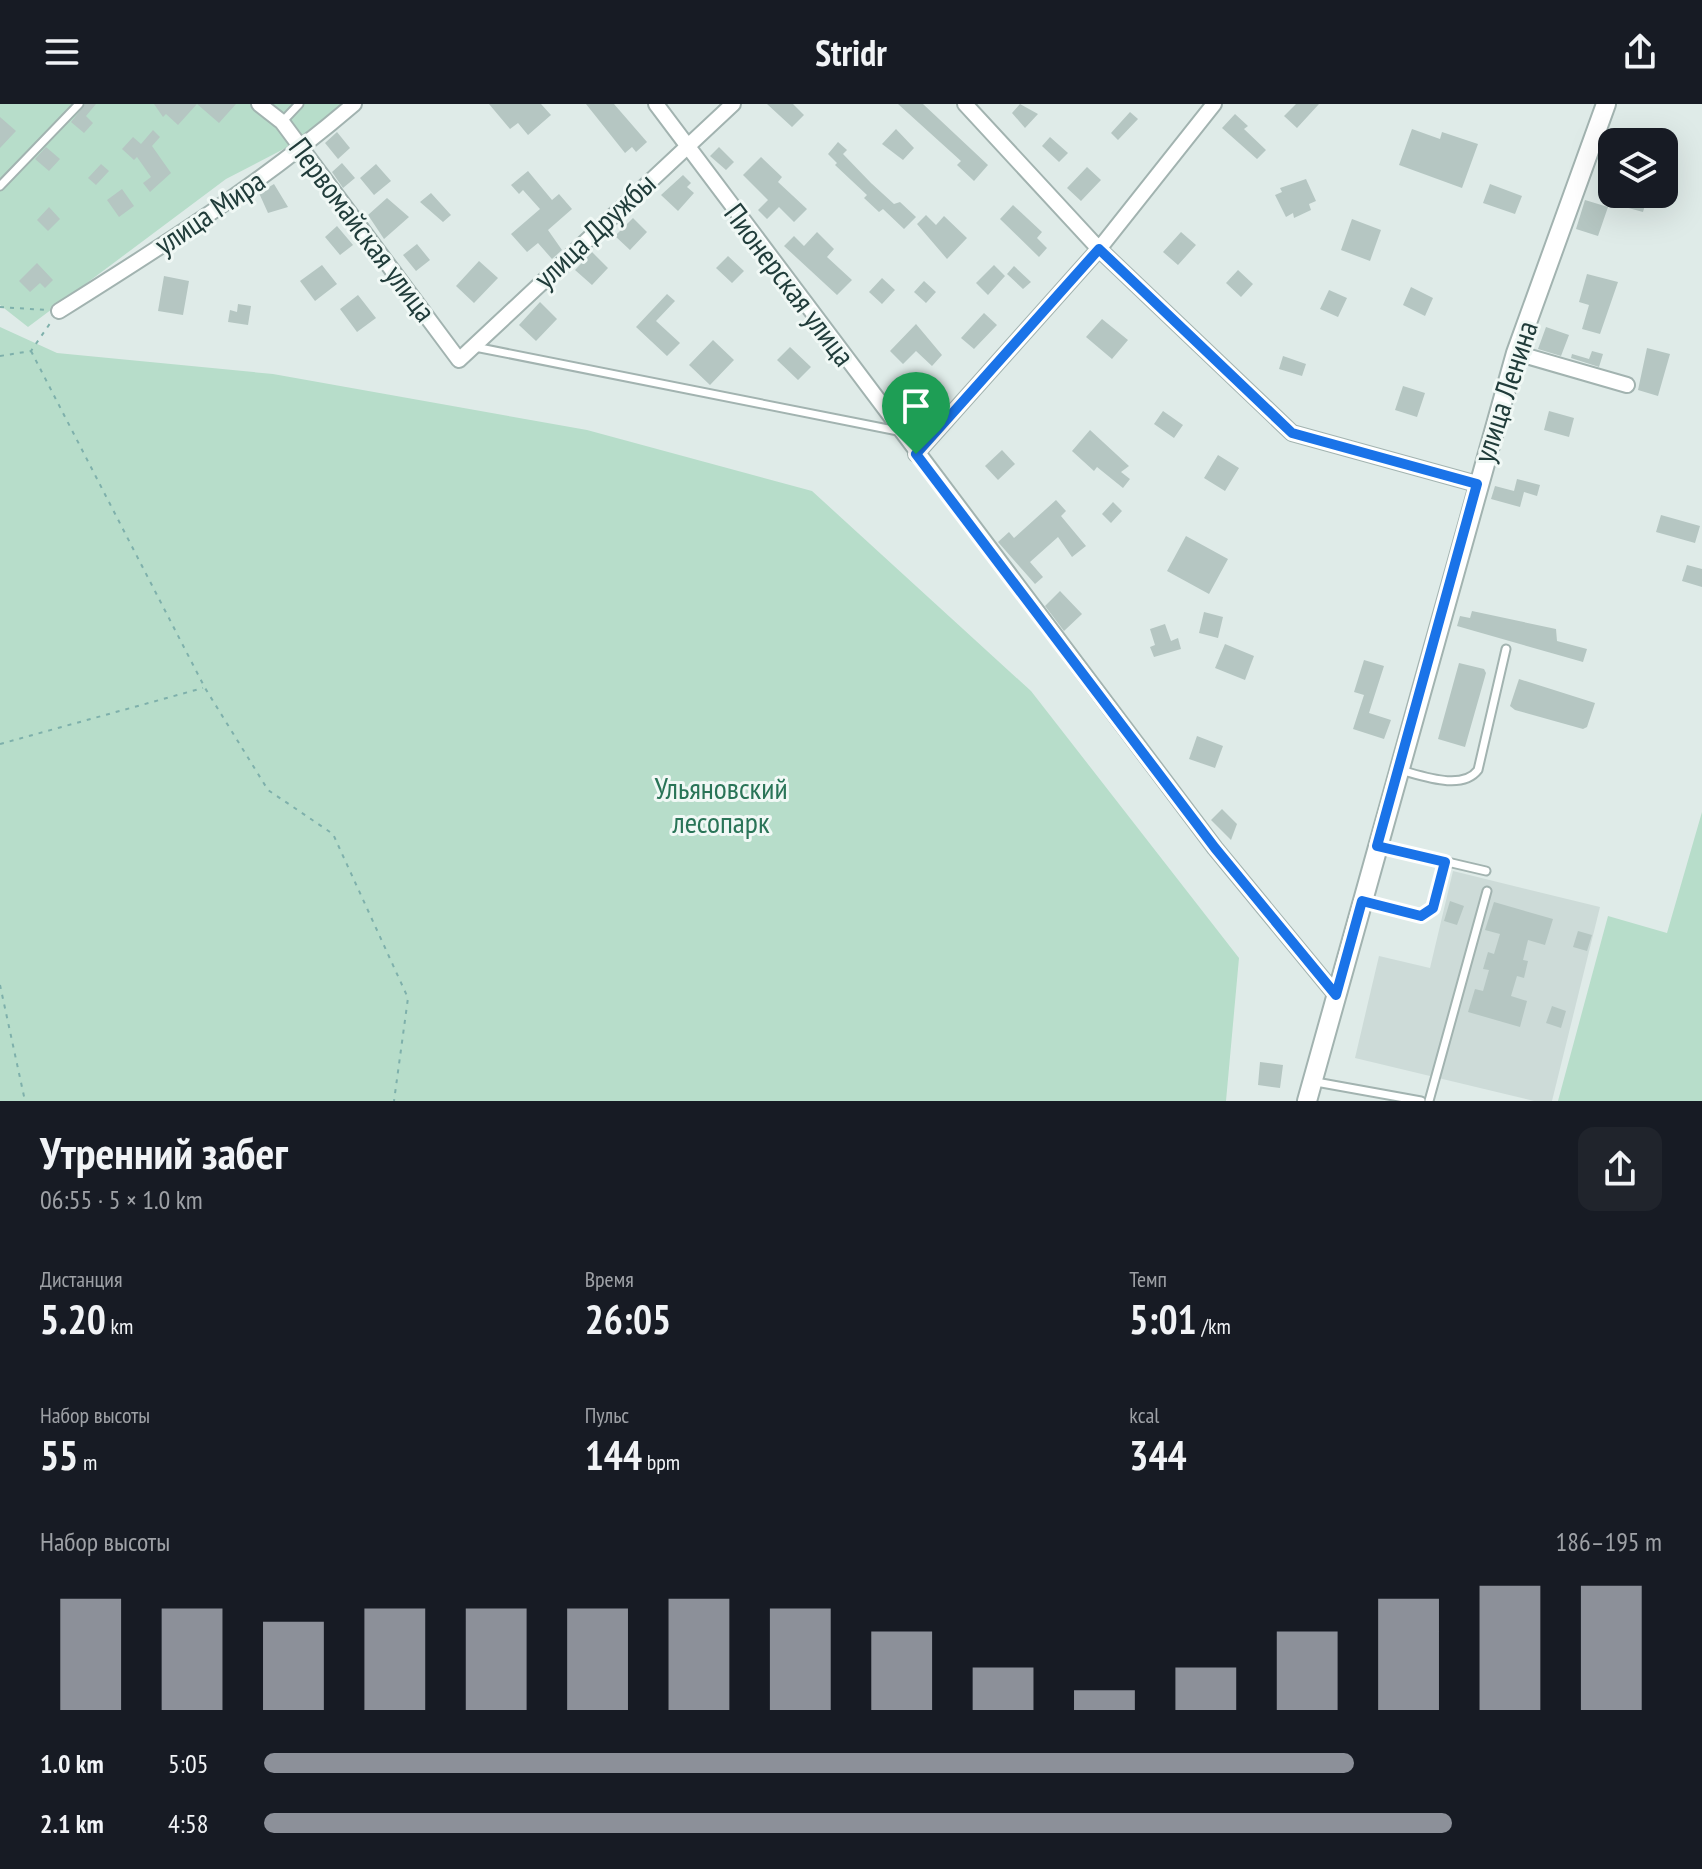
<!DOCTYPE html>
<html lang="ru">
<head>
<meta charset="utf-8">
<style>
  :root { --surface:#171b24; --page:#20242c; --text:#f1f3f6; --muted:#9ea1a6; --accent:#8c9099 }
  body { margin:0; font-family:"PT Sans Narrow",sans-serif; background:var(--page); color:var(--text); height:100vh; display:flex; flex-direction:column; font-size:30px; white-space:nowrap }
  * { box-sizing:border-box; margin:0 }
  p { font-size:26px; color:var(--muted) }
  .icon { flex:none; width:44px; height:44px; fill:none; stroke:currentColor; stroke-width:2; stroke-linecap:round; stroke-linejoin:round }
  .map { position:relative; height:997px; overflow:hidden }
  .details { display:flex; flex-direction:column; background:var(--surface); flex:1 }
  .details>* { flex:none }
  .fabs { position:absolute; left:1598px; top:24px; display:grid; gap:16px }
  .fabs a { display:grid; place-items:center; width:80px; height:80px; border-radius:16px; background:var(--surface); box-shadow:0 8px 32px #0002; font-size:40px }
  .pin { position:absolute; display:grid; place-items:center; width:68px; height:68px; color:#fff; margin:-82px -34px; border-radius:50% 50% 50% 0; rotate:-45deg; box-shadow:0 0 8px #0007 }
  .pin .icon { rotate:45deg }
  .round { display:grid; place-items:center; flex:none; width:84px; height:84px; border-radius:16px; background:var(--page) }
  .summary { display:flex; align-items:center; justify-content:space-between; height:136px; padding:0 40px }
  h1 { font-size:44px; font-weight:700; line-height:60px }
  .stats { display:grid; grid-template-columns:repeat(3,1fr); gap:12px; height:136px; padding:8px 40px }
  .stats div { display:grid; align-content:center }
  .stats b { font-size:40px; font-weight:700 }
  .stats small { font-size:22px; font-weight:400 }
  .stats p { font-size:22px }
  .chart { height:224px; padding:16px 40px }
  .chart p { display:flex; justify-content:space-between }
  .chart svg { width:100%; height:144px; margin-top:8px; stroke:var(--accent); stroke-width:6 }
  ul { padding:0 40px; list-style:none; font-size:26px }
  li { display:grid; grid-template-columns:128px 96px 1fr; align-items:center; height:60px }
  li i { height:20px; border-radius:10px; background:var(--accent) }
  header { display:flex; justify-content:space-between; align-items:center; height:104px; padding:0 40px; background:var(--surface); font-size:36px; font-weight:700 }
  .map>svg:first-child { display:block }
</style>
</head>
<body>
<header><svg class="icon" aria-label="menu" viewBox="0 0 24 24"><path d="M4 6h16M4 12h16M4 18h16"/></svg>Stridr<svg class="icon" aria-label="share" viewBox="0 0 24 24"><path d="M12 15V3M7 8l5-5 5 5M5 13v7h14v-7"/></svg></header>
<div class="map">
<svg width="1702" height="997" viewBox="0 0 1702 997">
  <rect width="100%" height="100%" fill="#dfebe8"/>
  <path fill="#cddbd8" d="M1453,767L1600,803L1552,997H1534L1355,954L1379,852L1430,864Z"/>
  <path fill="#b7ddca" d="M0,0H344L299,37L226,75L28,223L0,201Z
    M0,223L57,249L273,270L587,326L812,387L1031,587L1239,854L1226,997H0Z
    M1702,708V997H1558L1608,812L1667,829Z"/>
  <path fill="#b5c6c2" d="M85,0H96L86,12L93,19L84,29L71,18Z
    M154,0H236L219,19L197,0L178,21L166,10L163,13Z
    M489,0H541L551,11L528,31L518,19L510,25Z
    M586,0H614L647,38L636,48L632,43L625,49Z
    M767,0H793L804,11L792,23Z
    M898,0H923L988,61L974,77L957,61L961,57Z
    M1020,0L1038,10L1025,24L1012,9Z
    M1296,0H1319L1297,24L1284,12Z
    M1130,8L1138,15L1118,36L1111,29Z
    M1235,10L1248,22L1244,25L1266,46L1257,55L1222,24Z
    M0,13L16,27L0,44Z
    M896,25L914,44L903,56L882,40Z
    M1412,25L1440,35L1442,28L1478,40L1462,84L1399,61Z
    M153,26L160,33L152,42L171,69L150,88L143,79L151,73L137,53L134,56L122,45L133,33L141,40Z
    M337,28L350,44L338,55L325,39Z
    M1050,33L1068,49L1059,58L1042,42Z
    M838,38L847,46L843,50L871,79L894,100L900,98L916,113L904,125L883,105L879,108L864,94L867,91L835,61L837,59L828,50Z
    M46,43L60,55L49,67L35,55Z
    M719,43L734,58L726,66L710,52Z
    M761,53L782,73L778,78L807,105L794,118L779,103L767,115L758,106L768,96L743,71Z
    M342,59L355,74L343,84L332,68Z
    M101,60L109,67L96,81L88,74Z
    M376,60L391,77L374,91L360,74Z
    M1087,63L1101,76L1081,97L1067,84Z
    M528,67L552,96L559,90L572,105L548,126L562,146L552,155L538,139L527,148L511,130L540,105L523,86L519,90L511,81Z
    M683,71L691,79L687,83L694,89L678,107L661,91Z
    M1306,75L1316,97L1309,100L1311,106L1294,114L1293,109L1286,113L1275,91L1282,88L1280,84Z
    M274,80L288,103L268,109L259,89Z
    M1490,80L1522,92L1515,110L1483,99Z
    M122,85L134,102L119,113L107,96Z
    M431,89L451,111L443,118L420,98Z
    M1616,90H1648L1643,108L1614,100Z
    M387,94L409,113L384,135L368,111Z
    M1585,96L1608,103L1598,132L1576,125Z
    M1013,101L1042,128L1037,134L1047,144L1039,153L1000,115Z
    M49,103L60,115L48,127L37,116Z
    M926,111L936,121L944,112L967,134L947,155L917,120Z
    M633,114L647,128L630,146L615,132Z
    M1352,115L1381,126L1370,157L1341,146Z
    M337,122L353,141L340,151L325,133Z
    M817,128L834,145L827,153L852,176L837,191L784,142L794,132L804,142Z
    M1181,128L1196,141L1178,161L1163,148Z
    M417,140L430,156L416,167L403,151Z
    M592,148L608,164L592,181L575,166Z
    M728,152L744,167L732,179L716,164Z
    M479,157L498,174L474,199L456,182Z
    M37,159L53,176L45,184L40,179L30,188L19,177Z
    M322,161L337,180L315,197L300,177Z
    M994,161L1005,172L988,191L976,179Z
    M1014,162L1031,178L1023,185L1007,170Z
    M1238,166L1253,180L1241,193L1226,179Z
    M1587,170L1618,178L1600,230L1582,225L1589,201L1579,198Z
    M164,172L189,177L183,211L158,207Z
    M882,174L895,186L882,200L869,188Z
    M924,177L936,188L926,199L914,188Z
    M1411,183L1433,194L1425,212L1403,201Z
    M1329,186L1347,194L1338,213L1320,205Z
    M667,190L675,197L656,217L680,239L667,252L636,223Z
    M358,191L376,214L357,228L340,205Z
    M540,198L557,215L536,237L519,221Z
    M238,200L251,202L248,221L228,218L230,206L237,208Z
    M984,209L997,221L974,245L961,234Z
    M1102,215L1128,236L1112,255L1086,233Z
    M916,220L942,251L932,262L916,247L903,260L890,247Z
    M1546,223L1569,231L1561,252L1538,245Z
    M713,236L734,256L710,281L689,261Z
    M790,243L811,263L798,276L777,256Z
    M1647,244L1670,250L1658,292L1638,286Z
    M1592,247L1603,250L1599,263L1571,254L1572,250L1589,255Z
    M1283,252L1306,260L1302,272L1279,265Z
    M916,276L940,298L929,309L906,287Z
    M1403,282L1425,289L1417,313L1395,306Z
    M1163,307L1183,321L1174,334L1154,320Z
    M1549,307L1574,314L1569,333L1544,326Z
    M1090,326L1129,362L1121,368L1130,375L1123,384L1097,363L1094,367L1072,347Z
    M1002,346L1015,360L998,376L985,362Z
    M1218,351L1239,364L1225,387L1204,374Z
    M1517,375L1540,381L1537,392L1524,388L1520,403L1491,395L1495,382L1514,387Z
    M1056,396L1066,407L1061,412L1086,442L1072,453L1058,433L1030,458L1043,473L1035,480L998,438L1009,428L1014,434Z
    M1113,398L1122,407L1111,419L1102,410Z
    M1661,411L1700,422L1695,439L1656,428Z
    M1186,432L1228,455L1209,490L1167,467Z
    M1687,461L1702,465V483L1682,477Z
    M1060,487L1082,510L1064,527L1045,502Z
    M1472,507L1556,525L1557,537L1587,545L1583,558L1457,522L1460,512L1470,514Z
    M1204,508L1223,513L1218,534L1199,529Z
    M1165,520L1171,537L1178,534L1181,545L1154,553L1150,543L1155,541L1150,525Z
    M1225,540L1254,552L1245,576L1215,564Z
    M1364,556L1384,562L1369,609L1391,616L1384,635L1353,625L1364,591L1354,588Z
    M1459,559L1484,565L1486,569L1465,643L1438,635Z
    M1519,575L1595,599L1587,623L1583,625L1515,606L1510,602Z
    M1197,632L1223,642L1215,664L1189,655Z
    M1222,705L1237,720L1231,736L1211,716Z
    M1450,797L1464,802L1457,821L1444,817Z
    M1494,798L1553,815L1545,841L1528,836L1523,856L1528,857L1524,874L1517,872L1511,892L1527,897L1520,923L1468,908L1475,885L1483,887L1489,866L1483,865L1488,848L1494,850L1500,830L1485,826Z
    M1578,827L1592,831L1587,847L1573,843Z
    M1552,902L1566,907L1561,924L1546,919Z
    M1260,958L1283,961L1280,984L1258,981Z"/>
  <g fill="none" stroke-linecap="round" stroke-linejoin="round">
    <g stroke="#a2b3b0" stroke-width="11">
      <path id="service" d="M282,18L299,0
        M0,82L79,0
        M475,243L898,327
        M1400,666C1423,672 1462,687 1478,666L1506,545
        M1379,742L1486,767
        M1364,797L1421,812L1433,804L1445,758
        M1316,978L1421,997
        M1429,997L1487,787"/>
    </g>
    <g stroke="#a2b3b0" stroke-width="18">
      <path id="minor" d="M259,0L282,18L459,256L733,0
        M656,0L1215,744L1336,891
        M965,0L1099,145L1292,329L1477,380
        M59,207C161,143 262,79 354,0
        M1516,249L1627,281
        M916,350L1099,145L1214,0"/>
    </g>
    <g stroke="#a2b3b0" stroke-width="22">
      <path id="tertiary" d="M1307,997L1516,249L1606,0"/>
    </g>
    <path stroke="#7eb0ab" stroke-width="2" stroke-dasharray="4 6" stroke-linecap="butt" d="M0,203L46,206
      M31,247L205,584L268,686L333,730L408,894L394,997
      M0,252L31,247L51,218
      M0,640L203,584
      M0,881L25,997"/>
    <use href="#service" stroke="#fff" stroke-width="7"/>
    <use href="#minor" stroke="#fff" stroke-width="14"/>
    <use href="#tertiary" stroke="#fff" stroke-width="18"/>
  </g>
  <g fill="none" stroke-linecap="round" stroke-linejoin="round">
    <g stroke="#fff" stroke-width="16">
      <path id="route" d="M1099,145L1292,329L1477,380L1377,742L1445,758L1433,804L1421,812L1362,797L1336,891L1215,744L916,350Z"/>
    </g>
    <use href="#route" stroke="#1a73e8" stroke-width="10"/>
  </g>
  <g text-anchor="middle" stroke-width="6" stroke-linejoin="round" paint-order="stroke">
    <g font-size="30" fill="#203c3a" stroke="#f0f8f5">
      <text transform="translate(210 109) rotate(-34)" y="10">улица Мира</text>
      <text transform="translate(362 126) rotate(53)" y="10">Первомайская улица</text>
      <text transform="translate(595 127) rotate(-43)" y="10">улица Дружбы</text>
      <text transform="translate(789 181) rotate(53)" y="10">Пионерская улица</text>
      <text transform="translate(1506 288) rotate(-72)" y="10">улица Ленина</text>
    </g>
    <g font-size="30" fill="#297457" stroke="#f0f8f5">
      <text x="721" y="695">Ульяновский<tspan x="721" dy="34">лесопарк</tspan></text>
    </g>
  </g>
</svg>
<div class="fabs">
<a><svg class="icon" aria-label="layers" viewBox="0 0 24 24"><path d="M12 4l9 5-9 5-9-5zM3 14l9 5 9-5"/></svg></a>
</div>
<div class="pin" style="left:916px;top:350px;background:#1e9e55"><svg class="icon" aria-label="arrive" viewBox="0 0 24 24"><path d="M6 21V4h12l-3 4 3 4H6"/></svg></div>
</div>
<section class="details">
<div class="summary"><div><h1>Утренний забег</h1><p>06:55 · 5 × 1.0 km</p></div><a class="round"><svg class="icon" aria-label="share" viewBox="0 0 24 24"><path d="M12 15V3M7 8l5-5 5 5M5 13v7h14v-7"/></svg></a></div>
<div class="stats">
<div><p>Дистанция</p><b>5.20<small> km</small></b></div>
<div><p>Время</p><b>26:05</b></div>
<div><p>Темп</p><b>5:01<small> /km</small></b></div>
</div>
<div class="stats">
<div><p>Набор высоты</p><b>55<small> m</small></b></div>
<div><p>Пульс</p><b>144<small> bpm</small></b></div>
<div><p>kcal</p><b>344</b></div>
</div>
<div class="chart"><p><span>Набор высоты</span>186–195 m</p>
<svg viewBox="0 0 160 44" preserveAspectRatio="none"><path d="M5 44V10M15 44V13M25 44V17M35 44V13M45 44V13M55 44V13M65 44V10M75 44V13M85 44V20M95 44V31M105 44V38M115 44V31M125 44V20M135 44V10M145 44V6M155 44V6"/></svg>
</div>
<ul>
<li><b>1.0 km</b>5:05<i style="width:78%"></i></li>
<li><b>2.1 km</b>4:58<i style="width:85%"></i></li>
</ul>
</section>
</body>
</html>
